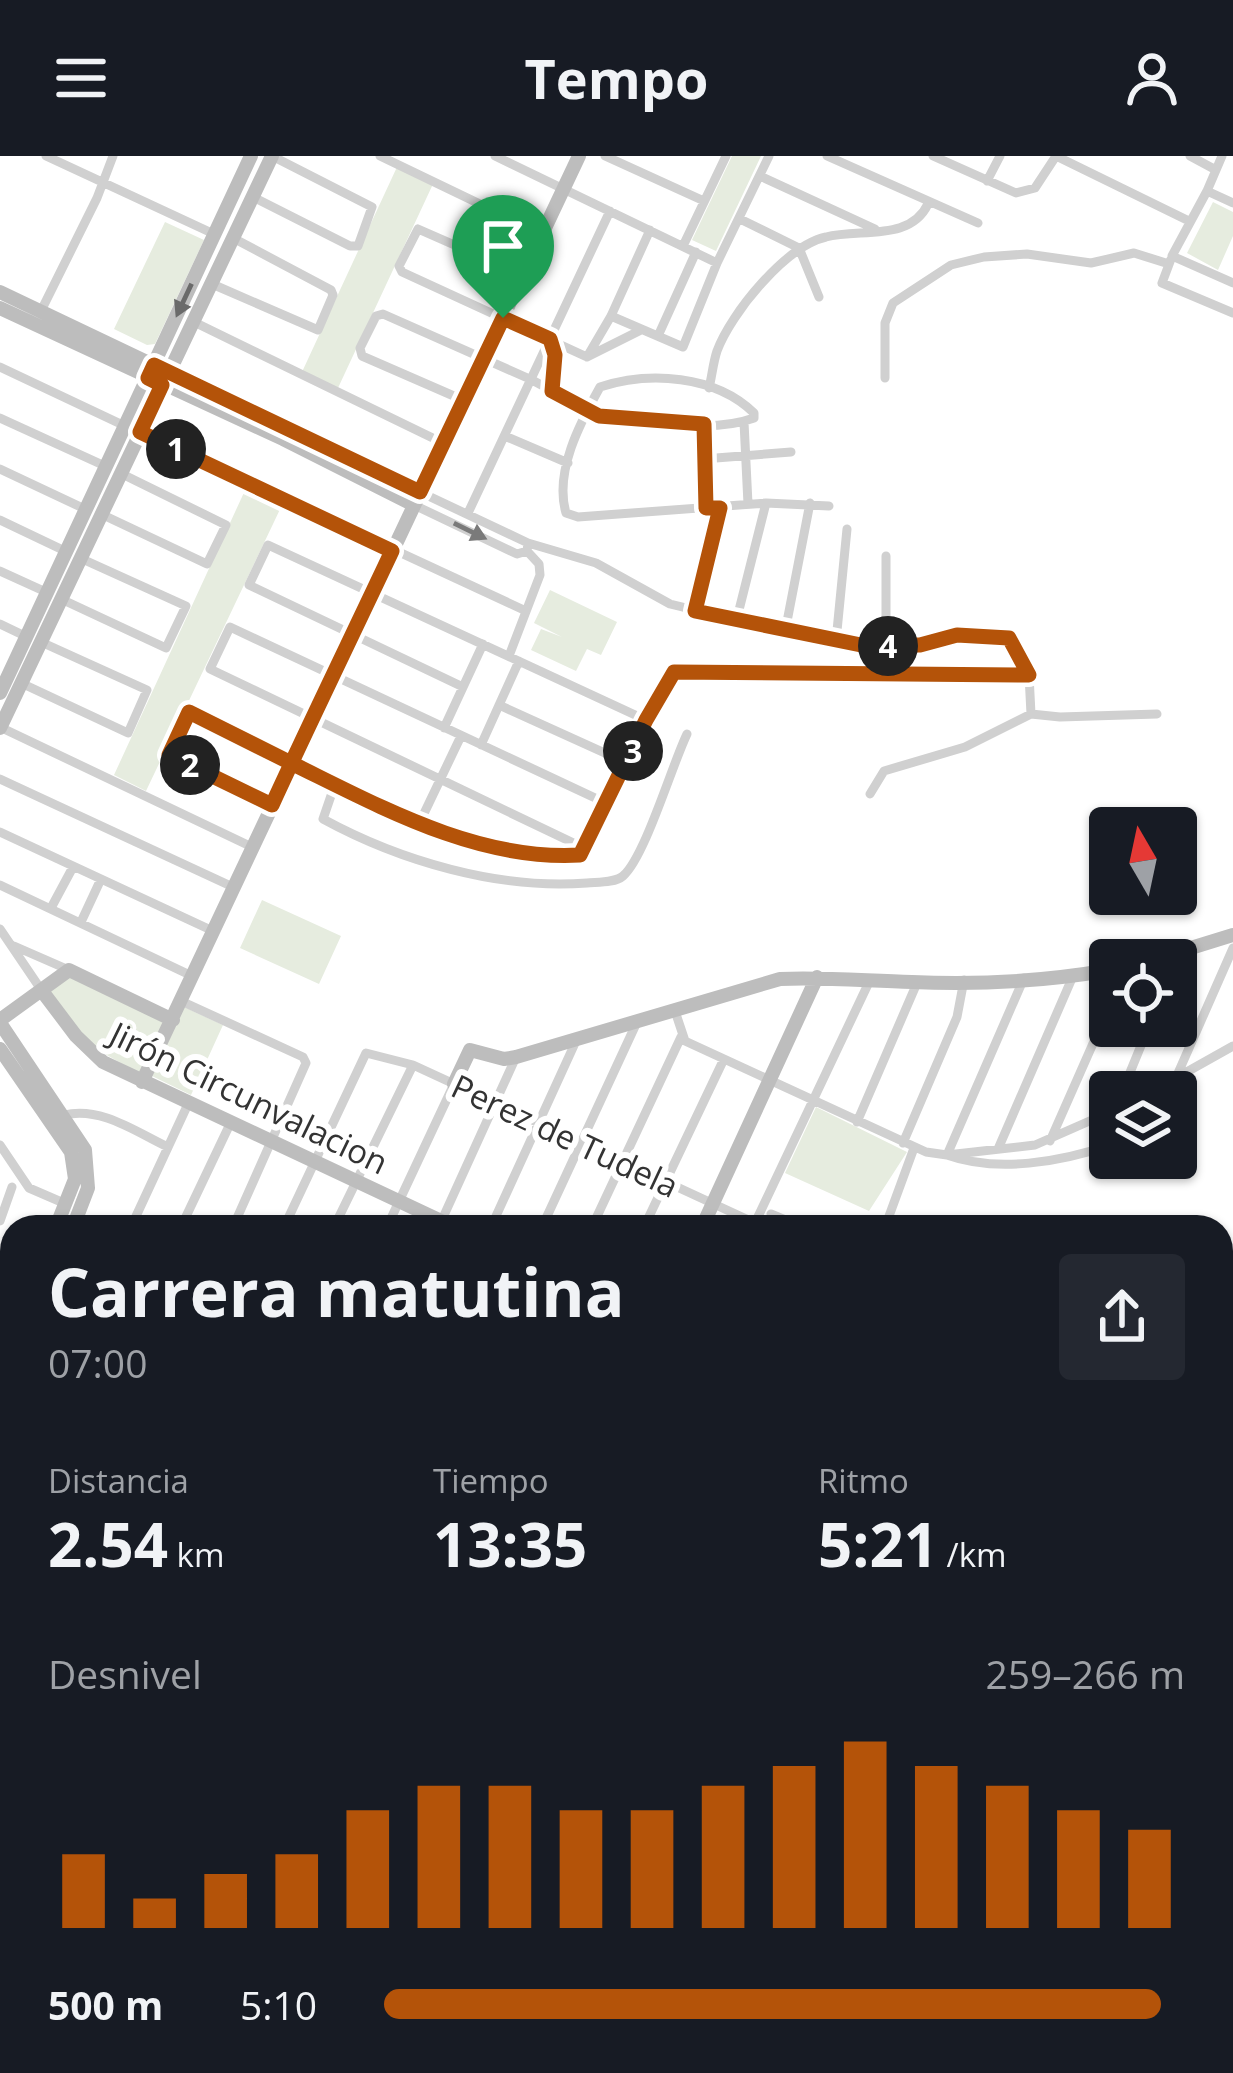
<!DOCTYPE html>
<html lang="es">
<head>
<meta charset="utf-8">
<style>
  :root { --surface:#171b24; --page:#242831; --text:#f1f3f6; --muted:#9ea1a6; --accent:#b45309 }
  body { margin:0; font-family:"Open Sans",sans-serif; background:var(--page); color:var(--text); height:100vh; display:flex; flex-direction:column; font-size:45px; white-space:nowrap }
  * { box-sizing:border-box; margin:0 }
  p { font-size:39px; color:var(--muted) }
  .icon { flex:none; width:66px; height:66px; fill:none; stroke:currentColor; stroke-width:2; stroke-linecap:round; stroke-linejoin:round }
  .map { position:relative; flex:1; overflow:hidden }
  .side { position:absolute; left:0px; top:1059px; width:1233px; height:858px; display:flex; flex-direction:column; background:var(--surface); border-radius:36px 36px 0 0; box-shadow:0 3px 9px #0004 }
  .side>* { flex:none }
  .needle { width:78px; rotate:351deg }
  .fabs { position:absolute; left:1089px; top:651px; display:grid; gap:24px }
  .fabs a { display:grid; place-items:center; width:108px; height:108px; border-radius:12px; background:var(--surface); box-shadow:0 3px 9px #0004; font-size:60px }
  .pin { position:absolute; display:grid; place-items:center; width:102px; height:102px; color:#fff; margin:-123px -51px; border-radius:50% 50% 50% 0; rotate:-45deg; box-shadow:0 0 12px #0007 }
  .pin .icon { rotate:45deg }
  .km { position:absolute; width:60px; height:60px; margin:-30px; border-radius:50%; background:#222; color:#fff; font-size:33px; line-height:60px; text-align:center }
  .round { display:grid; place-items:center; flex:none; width:126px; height:126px; border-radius:12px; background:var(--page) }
  .overview { display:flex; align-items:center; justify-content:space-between; height:204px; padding:0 48px }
  h1 { font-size:66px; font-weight:700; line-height:90px }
  .stats { display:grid; grid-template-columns:repeat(3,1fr); gap:18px; height:204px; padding:12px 48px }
  .stats div { display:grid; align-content:center }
  .stats b { font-size:60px; font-weight:700 }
  .stats small { font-size:33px; font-weight:400 }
  .stats p { font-size:33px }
  .chart { height:336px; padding:24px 48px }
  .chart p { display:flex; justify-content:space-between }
  .chart svg { width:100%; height:216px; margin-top:12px; stroke:var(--accent); stroke-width:6 }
  ul { padding:0 48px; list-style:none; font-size:39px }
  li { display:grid; grid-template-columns:192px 144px 1fr; align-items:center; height:90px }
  li i { height:30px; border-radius:15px; background:var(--accent) }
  header { display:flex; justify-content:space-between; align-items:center; height:156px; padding:0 48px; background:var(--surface); font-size:54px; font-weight:700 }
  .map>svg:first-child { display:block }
</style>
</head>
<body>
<header><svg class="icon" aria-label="menu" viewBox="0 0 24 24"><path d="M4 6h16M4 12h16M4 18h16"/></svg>Tempo<svg class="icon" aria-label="person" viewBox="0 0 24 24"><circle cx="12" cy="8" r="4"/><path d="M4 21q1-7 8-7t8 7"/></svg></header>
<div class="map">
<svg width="1233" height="1917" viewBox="0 0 1233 1917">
  <rect width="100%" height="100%" fill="#fff"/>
  <path fill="#e6ecdf" d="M732,0H761L716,95L692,84Z
    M397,11L433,28L338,232L302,216Z
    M1213,46L1233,56V80L1218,114L1187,97Z
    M165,66L204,84L155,188L147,189L114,173Z
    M247,330L283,347L146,635L114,619Z
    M550,434L617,466L601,499L587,493L576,515L531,494L541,473L562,481L534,467Z
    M262,744L341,780L319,828L240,792Z
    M70,818L167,864L142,919L89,889L47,833Z
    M184,851L223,869L191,939L152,920Z
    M816,951L907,996L869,1055L785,1017Z"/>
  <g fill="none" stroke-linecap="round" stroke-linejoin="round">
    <path stroke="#d0d0d0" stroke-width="9" d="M46,0L214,78
      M380,0L542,78
      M495,0L717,107
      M605,0L704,45
      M827,0L978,67
      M933,0L1016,37L1035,32L1056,0L1189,65
      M1190,0L1216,14
      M760,20L875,73
      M987,25L1000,0
      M1207,35L1222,0
      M253,41L350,90H358L372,51L272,0
      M1233,47L1207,35L1172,100L1233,127
      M740,63L799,92L819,141
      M683,90L726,0
      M1171,103L1162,127L1233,157
      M523,119L418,73L399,110L402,116L587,201
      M212,128L318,174L333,139L331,134L233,82
      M41,155L97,42L113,0
      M611,160L683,191L717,107L769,0
      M194,166L443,287
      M658,180L696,96
      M550,183L555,199L552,234
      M587,201L611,160L650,74
      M587,201L641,174
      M0,211L125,270
      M885,222V167L893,147L951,109L984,101L1027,98L1091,107L1134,97L1169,108
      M709,232C712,220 713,207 717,195C731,157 786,90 826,81C860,72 910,86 928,48
      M463,244L362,200L360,192L376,160L383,158L532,224L599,260C647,263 708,279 754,262V257C715,219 649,215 600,231C580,267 554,316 566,357L578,361L766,347L829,350
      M0,262L105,310
      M744,266L748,348
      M704,268L706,352
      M140,276L526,455
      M507,281L568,307
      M703,303L791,296
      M0,313L85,353
      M420,336L528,387L527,395L539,408L540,419L509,500
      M414,349L517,398L527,395
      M468,357L610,55
      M101,358L207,408L226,369L120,317
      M0,364L65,395
      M528,387L596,407L670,448L785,476L886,490L920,489L957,480L1009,482L1029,519L1031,558
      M886,400V490
      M0,415L46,436
      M61,443L166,492L186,450L80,402
      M695,455L720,352
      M736,466L766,347
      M0,468L25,480
      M785,476L810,347
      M836,485L847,373
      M21,527L128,577L147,534L41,486
      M463,531L249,429L268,389L646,564
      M499,549L627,607
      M0,571L252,691
      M444,572L483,488
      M481,589L519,505
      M0,623L233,731
      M335,628L323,663C400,705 499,734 587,727C598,726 615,727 623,720C645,701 672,609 687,578
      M870,638L884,615L965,591L1031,558L1060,561L1157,558
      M272,648L169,599L189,556L442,677L470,686L570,700L581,699L586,693
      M419,668L461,580
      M0,676L213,775
      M586,693L210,513L230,471L608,648
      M586,693L646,564L674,516L1029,519
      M0,729L192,820
      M51,752L73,711
      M81,766L101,723
      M0,773L42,835
      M14,790L69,814
      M1024,822L947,999C997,1017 1061,1006 1110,989
      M181,845L303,901L306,907L233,1071
      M675,855L685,885L926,996L947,999L1035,989L1110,956
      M1175,924L1233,792
      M1122,936L1149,870
      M1151,936L1233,890
      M64,959C101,950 136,976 168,991
      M1176,963L1182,960
      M857,966L917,827
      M1050,985L1110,849
      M903,987L957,861L964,824
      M0,989L29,1032L66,1048
      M998,993L1073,820
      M771,1058L802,1071
      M0,1065L12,1031
      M441,1066L516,901
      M131,1071L188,948
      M181,1071L230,968
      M284,1071L366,897L413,909L755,1067L870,824
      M334,1071L413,909
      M387,1071L454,928
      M491,1071L576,885
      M542,1071L637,866
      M592,1071L681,881
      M644,1071L723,905
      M885,1071L914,992
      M0,1347L12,1322
      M1221,1409L1233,1418
      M1221,1435H1233
      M0,1454L12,1429
      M0,1469L12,1476
      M1221,1501L1233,1500
      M1221,1526H1233
      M1221,1550L1233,1542
      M1221,1580L1233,1572
      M1221,1681L1233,1674
      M0,1703L12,1708
      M1224,1725L1233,1712
      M0,1838L12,1844
      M1221,1853L1233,1827
      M0,1874L12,1849
      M677,1905L701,1917
      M1016,1905L1023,1917
      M1074,1905L1101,1917
      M1173,1905L1203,1906L1233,1913
      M369,1907L393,1917
      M1103,1907L1117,1917
      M0,1909L16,1917
      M39,1917L45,1905
      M92,1917L98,1905
      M142,1917L148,1905
      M197,1917L203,1905
      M244,1917L250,1905
      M579,1917L585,1905
      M828,1917L834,1905
      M894,1917L900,1905
      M960,1917L966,1905
      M1128,1917L1137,1905"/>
    <path stroke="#bdbdbd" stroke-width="14" d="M0,136L420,336
      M0,152L283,283L414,349
      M0,537L251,0
      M0,572L272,0
      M1152,804L1233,779
      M42,835L76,880L103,906L454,1071
      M0,864L69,814L173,864
      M0,867L85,994L88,1032L73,1071
      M0,893L71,996L75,1023L56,1071
      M142,926L579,0
      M454,928L470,894L504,903L516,901L780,823C825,821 867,825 912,826C976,829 1046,825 1110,814
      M702,1071L817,821
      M0,1191L12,1165
      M0,1225L12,1200
      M0,1338L12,1344
      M0,1673L12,1679
      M0,1687L12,1693
      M493,1905L519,1917
      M520,1905L546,1917
      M298,1917L304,1905"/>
  </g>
  <defs><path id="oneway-solid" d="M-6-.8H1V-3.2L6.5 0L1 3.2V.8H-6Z" transform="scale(3)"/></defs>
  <use fill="#6a6a6a" href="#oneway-solid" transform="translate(184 144) rotate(115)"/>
  <use fill="#7a7a7a" href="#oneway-solid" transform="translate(470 375) rotate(26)"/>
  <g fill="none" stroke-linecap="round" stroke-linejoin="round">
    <g stroke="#fff" stroke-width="24">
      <path id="route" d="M503,162L420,336L154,209L148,222L162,229L140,276L392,395C352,480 311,564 272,649L169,599L189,556L291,607C381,651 477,705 580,699L646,564L674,516L1029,519L1009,482L957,479L920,489H861L695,455L720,352H706L704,268L599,260L552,235L555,199L550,183L503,162"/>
    </g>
    <use href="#route" stroke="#b45309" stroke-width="15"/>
  </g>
  <g text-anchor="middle" stroke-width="12" stroke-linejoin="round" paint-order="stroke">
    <g font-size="33" fill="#333" stroke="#fff">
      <text transform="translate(249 942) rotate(26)" y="12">Jirón Circunvalacion</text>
      <text transform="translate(565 980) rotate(25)" y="12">Perez de Tudela</text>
    </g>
  </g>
</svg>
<div class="fabs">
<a><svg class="needle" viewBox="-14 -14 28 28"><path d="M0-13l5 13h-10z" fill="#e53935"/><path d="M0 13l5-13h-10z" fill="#9ea1a6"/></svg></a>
<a><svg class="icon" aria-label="locate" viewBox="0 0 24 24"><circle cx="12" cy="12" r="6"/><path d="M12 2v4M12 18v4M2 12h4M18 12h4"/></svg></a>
<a><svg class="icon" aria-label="layers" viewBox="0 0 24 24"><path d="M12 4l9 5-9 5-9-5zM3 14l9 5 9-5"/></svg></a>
</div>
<div class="pin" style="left:503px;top:162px;background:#1e9e55"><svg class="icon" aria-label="arrive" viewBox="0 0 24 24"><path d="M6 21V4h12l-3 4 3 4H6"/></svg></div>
<b class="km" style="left:176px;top:293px">1</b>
<b class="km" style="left:190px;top:609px">2</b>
<b class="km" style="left:633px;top:595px">3</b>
<b class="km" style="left:888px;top:490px">4</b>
<section class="side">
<div class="overview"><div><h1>Carrera matutina</h1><p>07:00</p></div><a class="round"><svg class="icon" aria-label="share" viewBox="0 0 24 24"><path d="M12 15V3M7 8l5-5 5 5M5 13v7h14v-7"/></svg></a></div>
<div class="stats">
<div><p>Distancia</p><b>2.54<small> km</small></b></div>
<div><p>Tiempo</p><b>13:35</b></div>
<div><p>Ritmo</p><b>5:21<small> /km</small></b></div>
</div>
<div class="chart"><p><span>Desnivel</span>259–266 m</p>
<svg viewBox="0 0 160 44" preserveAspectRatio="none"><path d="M5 44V29M15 44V38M25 44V33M35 44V29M45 44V20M55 44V15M65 44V15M75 44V20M85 44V20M95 44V15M105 44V11M115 44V6M125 44V11M135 44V15M145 44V20M155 44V24"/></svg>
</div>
<ul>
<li><b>500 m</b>5:10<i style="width:97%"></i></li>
</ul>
</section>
</div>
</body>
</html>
